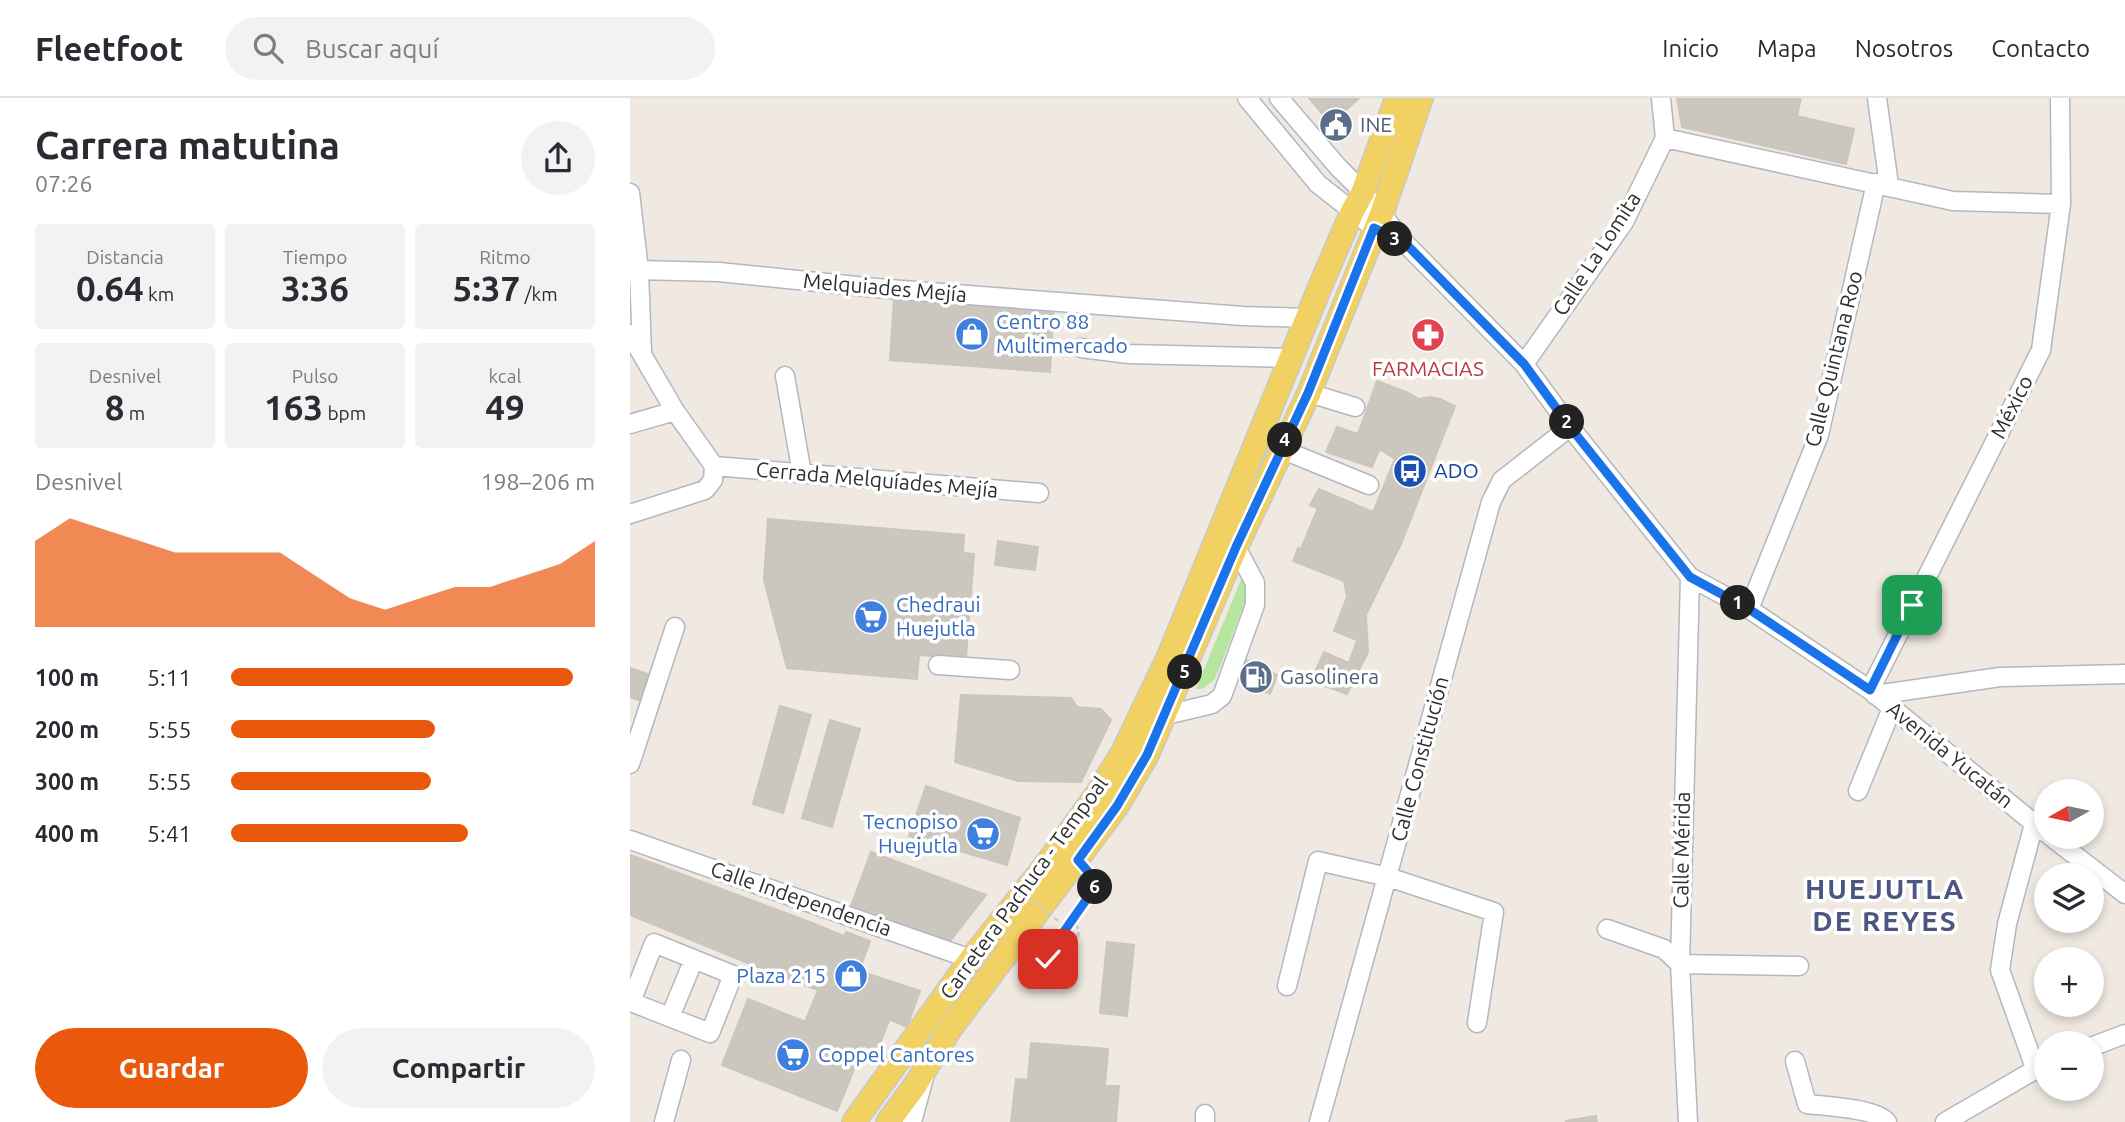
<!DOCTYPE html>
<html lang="es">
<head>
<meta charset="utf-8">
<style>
  :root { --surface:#fff; --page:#f2f2f3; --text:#2b2b33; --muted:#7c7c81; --line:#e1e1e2; --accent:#ea580c }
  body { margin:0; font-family:Ubuntu,sans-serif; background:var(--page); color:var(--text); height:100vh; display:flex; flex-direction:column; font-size:26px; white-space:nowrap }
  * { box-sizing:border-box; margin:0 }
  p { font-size:23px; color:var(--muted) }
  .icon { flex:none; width:38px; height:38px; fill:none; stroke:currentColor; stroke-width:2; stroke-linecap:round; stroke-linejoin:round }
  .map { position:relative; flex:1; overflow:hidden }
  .panel { display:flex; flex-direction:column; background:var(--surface); width:630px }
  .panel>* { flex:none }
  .needle { width:46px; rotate:261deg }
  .fabs { position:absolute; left:1404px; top:681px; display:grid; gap:14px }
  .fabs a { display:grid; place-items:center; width:70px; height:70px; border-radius:50%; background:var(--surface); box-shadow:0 4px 10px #0003; font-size:35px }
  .pin { position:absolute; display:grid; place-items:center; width:60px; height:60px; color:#fff; margin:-30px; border-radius:14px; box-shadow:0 4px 10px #0006 }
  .km { position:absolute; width:35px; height:35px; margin:-18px; border-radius:50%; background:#222; color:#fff; font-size:19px; line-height:35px; text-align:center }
  .round { display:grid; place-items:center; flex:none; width:74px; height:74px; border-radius:37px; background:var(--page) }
  .head { display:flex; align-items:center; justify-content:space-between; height:119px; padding:0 35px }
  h1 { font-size:38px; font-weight:700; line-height:52px }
  .figures { display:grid; grid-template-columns:repeat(3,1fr); gap:10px; height:119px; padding:7px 35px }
  .figures div { display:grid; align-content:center; border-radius:7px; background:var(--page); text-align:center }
  .figures b { font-size:35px; font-weight:700 }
  .figures small { font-size:19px; font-weight:400 }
  .figures p { font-size:19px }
  .chart { height:196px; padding:14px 35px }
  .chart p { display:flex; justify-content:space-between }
  .chart svg { width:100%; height:126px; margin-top:7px; fill:var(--accent); opacity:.7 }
  .primary-button { display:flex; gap:14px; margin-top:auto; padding:14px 35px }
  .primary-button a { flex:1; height:80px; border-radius:42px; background:var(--accent); color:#fff; font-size:28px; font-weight:700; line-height:80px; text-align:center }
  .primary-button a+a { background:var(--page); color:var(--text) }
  ul { padding:0 35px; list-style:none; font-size:23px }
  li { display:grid; grid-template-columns:112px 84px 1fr; align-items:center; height:52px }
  li i { height:18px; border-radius:9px; background:var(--accent) }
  header { display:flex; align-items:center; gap:42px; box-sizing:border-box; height:98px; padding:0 35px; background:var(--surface); border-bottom:2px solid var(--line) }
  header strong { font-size:33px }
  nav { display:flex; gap:38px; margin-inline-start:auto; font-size:24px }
  .search { width:490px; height:63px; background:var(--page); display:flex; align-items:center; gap:18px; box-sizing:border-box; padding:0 24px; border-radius:38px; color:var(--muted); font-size:26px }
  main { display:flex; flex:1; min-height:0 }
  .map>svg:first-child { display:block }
</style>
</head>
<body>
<header>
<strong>Fleetfoot</strong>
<div class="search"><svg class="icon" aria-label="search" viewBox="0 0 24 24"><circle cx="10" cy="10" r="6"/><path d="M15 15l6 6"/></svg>Buscar aquí</div>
<nav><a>Inicio</a><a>Mapa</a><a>Nosotros</a><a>Contacto</a></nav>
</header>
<main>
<section class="panel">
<div class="head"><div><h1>Carrera matutina</h1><p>07:26</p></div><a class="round"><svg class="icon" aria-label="share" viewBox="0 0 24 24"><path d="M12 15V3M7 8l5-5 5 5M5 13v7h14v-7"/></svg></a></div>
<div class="figures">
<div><p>Distancia</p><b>0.64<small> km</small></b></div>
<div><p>Tiempo</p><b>3:36</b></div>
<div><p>Ritmo</p><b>5:37<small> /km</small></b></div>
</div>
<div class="figures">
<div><p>Desnivel</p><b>8<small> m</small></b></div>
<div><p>Pulso</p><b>163<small> bpm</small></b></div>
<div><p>kcal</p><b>49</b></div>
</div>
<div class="chart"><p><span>Desnivel</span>198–206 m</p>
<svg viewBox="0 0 160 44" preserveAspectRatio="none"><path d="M0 44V14L10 6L20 10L30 14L40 18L50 18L60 18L70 18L80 26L90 34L100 38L110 34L120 30L130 30L140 26L150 22L160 14V44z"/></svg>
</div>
<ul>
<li><b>100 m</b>5:11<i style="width:94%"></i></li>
<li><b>200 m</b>5:55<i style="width:56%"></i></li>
<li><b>300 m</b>5:55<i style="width:55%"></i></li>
<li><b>400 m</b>5:41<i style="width:65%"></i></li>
</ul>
<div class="primary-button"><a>Guardar</a><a>Compartir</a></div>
</section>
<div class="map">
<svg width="1495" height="1024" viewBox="0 0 1495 1024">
  <rect width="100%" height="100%" fill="#efe9e1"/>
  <path fill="#b6e59e" d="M613,477L619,493L590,569L584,582L572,591H566Z"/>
  <path fill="#cbc7bf" stroke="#cbc5ba" stroke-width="2" d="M679,0H729L701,26Z
    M1047,0H1171L1167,18L1224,31L1216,66L1052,29Z
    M264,201L424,210L420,274L260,262Z
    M747,283L776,294L753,353L725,344Z
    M776,294L789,301L800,299L810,301L825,308L771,446L680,407L689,391L743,414L765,361L753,353Z
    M707,329L728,336L725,344L749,352L742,369L696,354Z
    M688,410L771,446L751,486L671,451Z
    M138,421L334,437L333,455L344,456L336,560L289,557L287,581L157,570L134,482Z
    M368,443L408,449L405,472L365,467Z
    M668,450L751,486L736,517L738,554L717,596L681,583L694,554L719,565L727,542L704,533L717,499L714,483L663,463Z
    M614,561L647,577L640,596L606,581Z
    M0,570L20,577L12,603L0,599Z
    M331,597L441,600L447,609L471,611L481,622L451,684L388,683L325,664Z
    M150,608L181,617L153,715L123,706Z
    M200,622L230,631L202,729L172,720Z
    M296,688L390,720L377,767L279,738Z
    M241,754L356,797L317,847L220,811Z
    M0,757L180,824L159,882L0,817Z
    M0,757L34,769L15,823L0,817Z
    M150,813L180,824L159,882L129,869Z
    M180,824L214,838L194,894L159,882Z
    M216,834L240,843L229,873L290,893L277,929L194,894Z
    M477,844L504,847L497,918L470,915Z
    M188,892L260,920L247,953L175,924Z
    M118,901L234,947L207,1013L92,967Z
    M401,945L478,951L475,988L398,981Z
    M386,981L489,988L486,1024H381Z
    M966,1018L967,1024H937L936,1023Z"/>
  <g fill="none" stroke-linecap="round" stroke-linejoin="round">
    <g stroke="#b4b7c1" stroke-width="21">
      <path id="minor" d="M617,0L688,86L744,130L754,135
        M649,0L708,69L733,94L776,146L894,266L940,329L1060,479L1119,511L1240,592L1416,735
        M1247,0L1259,87
        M1035,40L1323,103L1431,106
        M0,95L9,172L12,254
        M0,174L9,172L89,174L246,190L613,218L678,220
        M0,236L45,313L84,368L83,382L75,392L0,416
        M451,250L499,256L662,260
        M894,266L994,124L1035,40L1031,0
        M155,278L172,376
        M679,295L725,309
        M0,326L45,313
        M651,351L739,387
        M84,368L409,395
        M1119,511L1189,337L1246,85
        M308,567L380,572
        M1240,592L1411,252L1431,106L1430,0
        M1245,597L1370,579L1495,576
        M524,620L582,606L592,598L625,507V485L606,449L598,444
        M0,666L45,529
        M1228,693L1262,610
        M1404,726L1377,826L1370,872L1405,970
        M1420,738L1495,796
        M0,742L341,861
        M977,831L1034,851L1050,866L1169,868
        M24,845L103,877L80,935L1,904Z
        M657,888L688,763L758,779L864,814L847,925
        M40,919L64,861
        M1461,949L1495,936
        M1165,963L1177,1006C1195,1008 1246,1010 1257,1024
        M575,1016V1024
        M34,1024L51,962
        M282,1024L294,980
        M689,1024L861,404L872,382L940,329
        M1058,1024L1050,866L1060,479
        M1315,1024L1415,966"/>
    </g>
    <g stroke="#c9c9c9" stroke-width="26">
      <path id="major" d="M224,1024L341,861L415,768L467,696L493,654L539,558L692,184L723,112L733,94L767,0
        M258,1024L284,989L320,931L487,708L517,657L606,449L679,295L752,115L791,0"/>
    </g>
    <path stroke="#c9c9c9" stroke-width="2.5" stroke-dasharray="5 3.5" stroke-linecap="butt" d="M448,839L449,833L446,826L418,861L414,862L468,785L459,775"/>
    <use href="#minor" stroke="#fff" stroke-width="18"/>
    <use href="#major" stroke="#f2d163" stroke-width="23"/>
    <path stroke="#c9c9c9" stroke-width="2.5" stroke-dasharray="5 3.5" stroke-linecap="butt" d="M391,793L448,839"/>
  </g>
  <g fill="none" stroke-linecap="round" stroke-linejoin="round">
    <g stroke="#fff" stroke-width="14">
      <path id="route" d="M418,861L414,862L468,785L448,762L487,708L517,657L606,449L678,295L744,130L776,146L894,266L940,329L1060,479L1119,511L1240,592L1282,507"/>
    </g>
    <use href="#route" stroke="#1a73e8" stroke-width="9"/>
  </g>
  <defs>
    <g id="civic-disc" transform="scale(1.75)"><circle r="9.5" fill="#5c6f8a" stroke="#fff"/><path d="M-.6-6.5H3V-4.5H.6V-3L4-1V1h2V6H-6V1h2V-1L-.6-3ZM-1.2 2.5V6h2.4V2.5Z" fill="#fff"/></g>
    <g id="shop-disc" transform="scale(1.75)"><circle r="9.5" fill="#3f7fe0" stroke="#fff"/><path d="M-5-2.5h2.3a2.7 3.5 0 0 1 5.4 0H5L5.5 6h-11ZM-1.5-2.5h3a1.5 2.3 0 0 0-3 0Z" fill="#fff"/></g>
    <g id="pharmacy-disc" transform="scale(1.75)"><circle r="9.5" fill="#e0444e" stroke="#fff"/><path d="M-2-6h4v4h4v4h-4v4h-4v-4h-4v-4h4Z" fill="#fff"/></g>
    <g id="bus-disc" transform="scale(1.75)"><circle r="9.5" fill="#1a4fb4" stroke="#fff"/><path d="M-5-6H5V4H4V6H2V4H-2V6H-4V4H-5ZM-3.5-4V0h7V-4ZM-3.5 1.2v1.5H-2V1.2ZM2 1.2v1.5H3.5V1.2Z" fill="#fff"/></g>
    <g id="supermarket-disc" transform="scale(1.75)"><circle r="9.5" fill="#3f7fe0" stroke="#fff"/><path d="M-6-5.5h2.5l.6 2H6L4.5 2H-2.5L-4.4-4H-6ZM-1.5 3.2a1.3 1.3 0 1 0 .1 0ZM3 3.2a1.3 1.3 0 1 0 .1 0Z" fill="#fff"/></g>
    <g id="fuel-disc" transform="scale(1.75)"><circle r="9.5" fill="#5c6f8a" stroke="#fff"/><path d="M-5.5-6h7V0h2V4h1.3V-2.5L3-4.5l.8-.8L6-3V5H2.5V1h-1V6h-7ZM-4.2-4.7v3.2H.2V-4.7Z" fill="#fff"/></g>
  </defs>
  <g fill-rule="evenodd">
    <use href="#civic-disc" x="706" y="27"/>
    <use href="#shop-disc" x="342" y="236"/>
    <use href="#pharmacy-disc" x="798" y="237"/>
    <use href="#bus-disc" x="780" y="373"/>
    <use href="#supermarket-disc" x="241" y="519"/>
    <use href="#fuel-disc" x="626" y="579"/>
    <use href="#supermarket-disc" x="353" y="736"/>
    <use href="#shop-disc" x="221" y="878"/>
    <use href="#supermarket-disc" x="163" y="957"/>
  </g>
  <g text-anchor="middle" stroke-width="7" stroke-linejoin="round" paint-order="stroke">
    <g font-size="21" fill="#4e5e75" stroke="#fff" text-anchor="start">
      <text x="730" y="34">INE</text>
      <text x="650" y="586">Gasolinera</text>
    </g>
    <g font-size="21" fill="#2e2e2e" stroke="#fff">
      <text transform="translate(967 156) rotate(-57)" y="7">Calle La Lomita</text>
      <text transform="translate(255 190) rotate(5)" y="7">Melquiades Mejía</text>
      <text transform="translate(1204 261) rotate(-76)" y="7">Calle Quintana Roo</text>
      <text transform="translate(1382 309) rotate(-63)" y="7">México</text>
      <text transform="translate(247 382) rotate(5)" y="7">Cerrada Melquíades Mejía</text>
      <text transform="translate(1320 657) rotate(39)" y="7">Avenida Yucatán</text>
      <text transform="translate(790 661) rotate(-75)" y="7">Calle Constitución</text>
      <text transform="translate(1052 752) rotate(-89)" y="7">Calle Mérida</text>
      <text transform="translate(394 790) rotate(-54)" y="7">Carretera Pachuca - Tempoal</text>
      <text transform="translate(171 801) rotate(19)" y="7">Calle Independencia</text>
    </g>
    <g font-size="21" fill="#366cbe" stroke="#fff" text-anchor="start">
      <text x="366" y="231">Centro 88<tspan x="366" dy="24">Multimercado</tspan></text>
      <text x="266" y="514">Chedraui<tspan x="266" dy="24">Huejutla</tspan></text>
      <text x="328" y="731" text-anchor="end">Tecnopiso<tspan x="328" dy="24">Huejutla</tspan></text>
      <text x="196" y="885" text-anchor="end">Plaza 215</text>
      <text x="188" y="964">Coppel Cantores</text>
    </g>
    <g font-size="21" fill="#be3a42" stroke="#fff">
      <text x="798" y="278">FARMACIAS</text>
    </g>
    <g font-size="21" fill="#164399" stroke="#fff" text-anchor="start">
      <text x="804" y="380">ADO</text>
    </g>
    <g font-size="28" font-weight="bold" letter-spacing="2" fill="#4d5680" stroke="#fff">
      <text x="1255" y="801">HUEJUTLA<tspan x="1255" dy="32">DE REYES</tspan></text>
    </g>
  </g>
</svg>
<div class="fabs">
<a><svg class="needle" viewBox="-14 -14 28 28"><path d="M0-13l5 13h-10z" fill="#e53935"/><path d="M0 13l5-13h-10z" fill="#7c7c81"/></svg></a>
<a><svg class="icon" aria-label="layers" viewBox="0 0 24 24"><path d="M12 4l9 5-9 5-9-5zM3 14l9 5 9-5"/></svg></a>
<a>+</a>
<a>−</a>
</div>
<div class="pin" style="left:1282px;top:507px;background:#1e9e55"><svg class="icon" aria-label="arrive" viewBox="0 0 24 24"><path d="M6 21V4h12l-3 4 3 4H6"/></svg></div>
<div class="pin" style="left:418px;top:861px;background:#d93025"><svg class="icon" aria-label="check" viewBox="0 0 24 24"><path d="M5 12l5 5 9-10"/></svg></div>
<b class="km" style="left:1108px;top:505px">1</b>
<b class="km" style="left:937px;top:324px">2</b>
<b class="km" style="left:765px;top:141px">3</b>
<b class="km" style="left:655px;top:342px">4</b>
<b class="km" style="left:555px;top:574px">5</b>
<b class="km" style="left:465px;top:789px">6</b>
</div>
</main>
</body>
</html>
